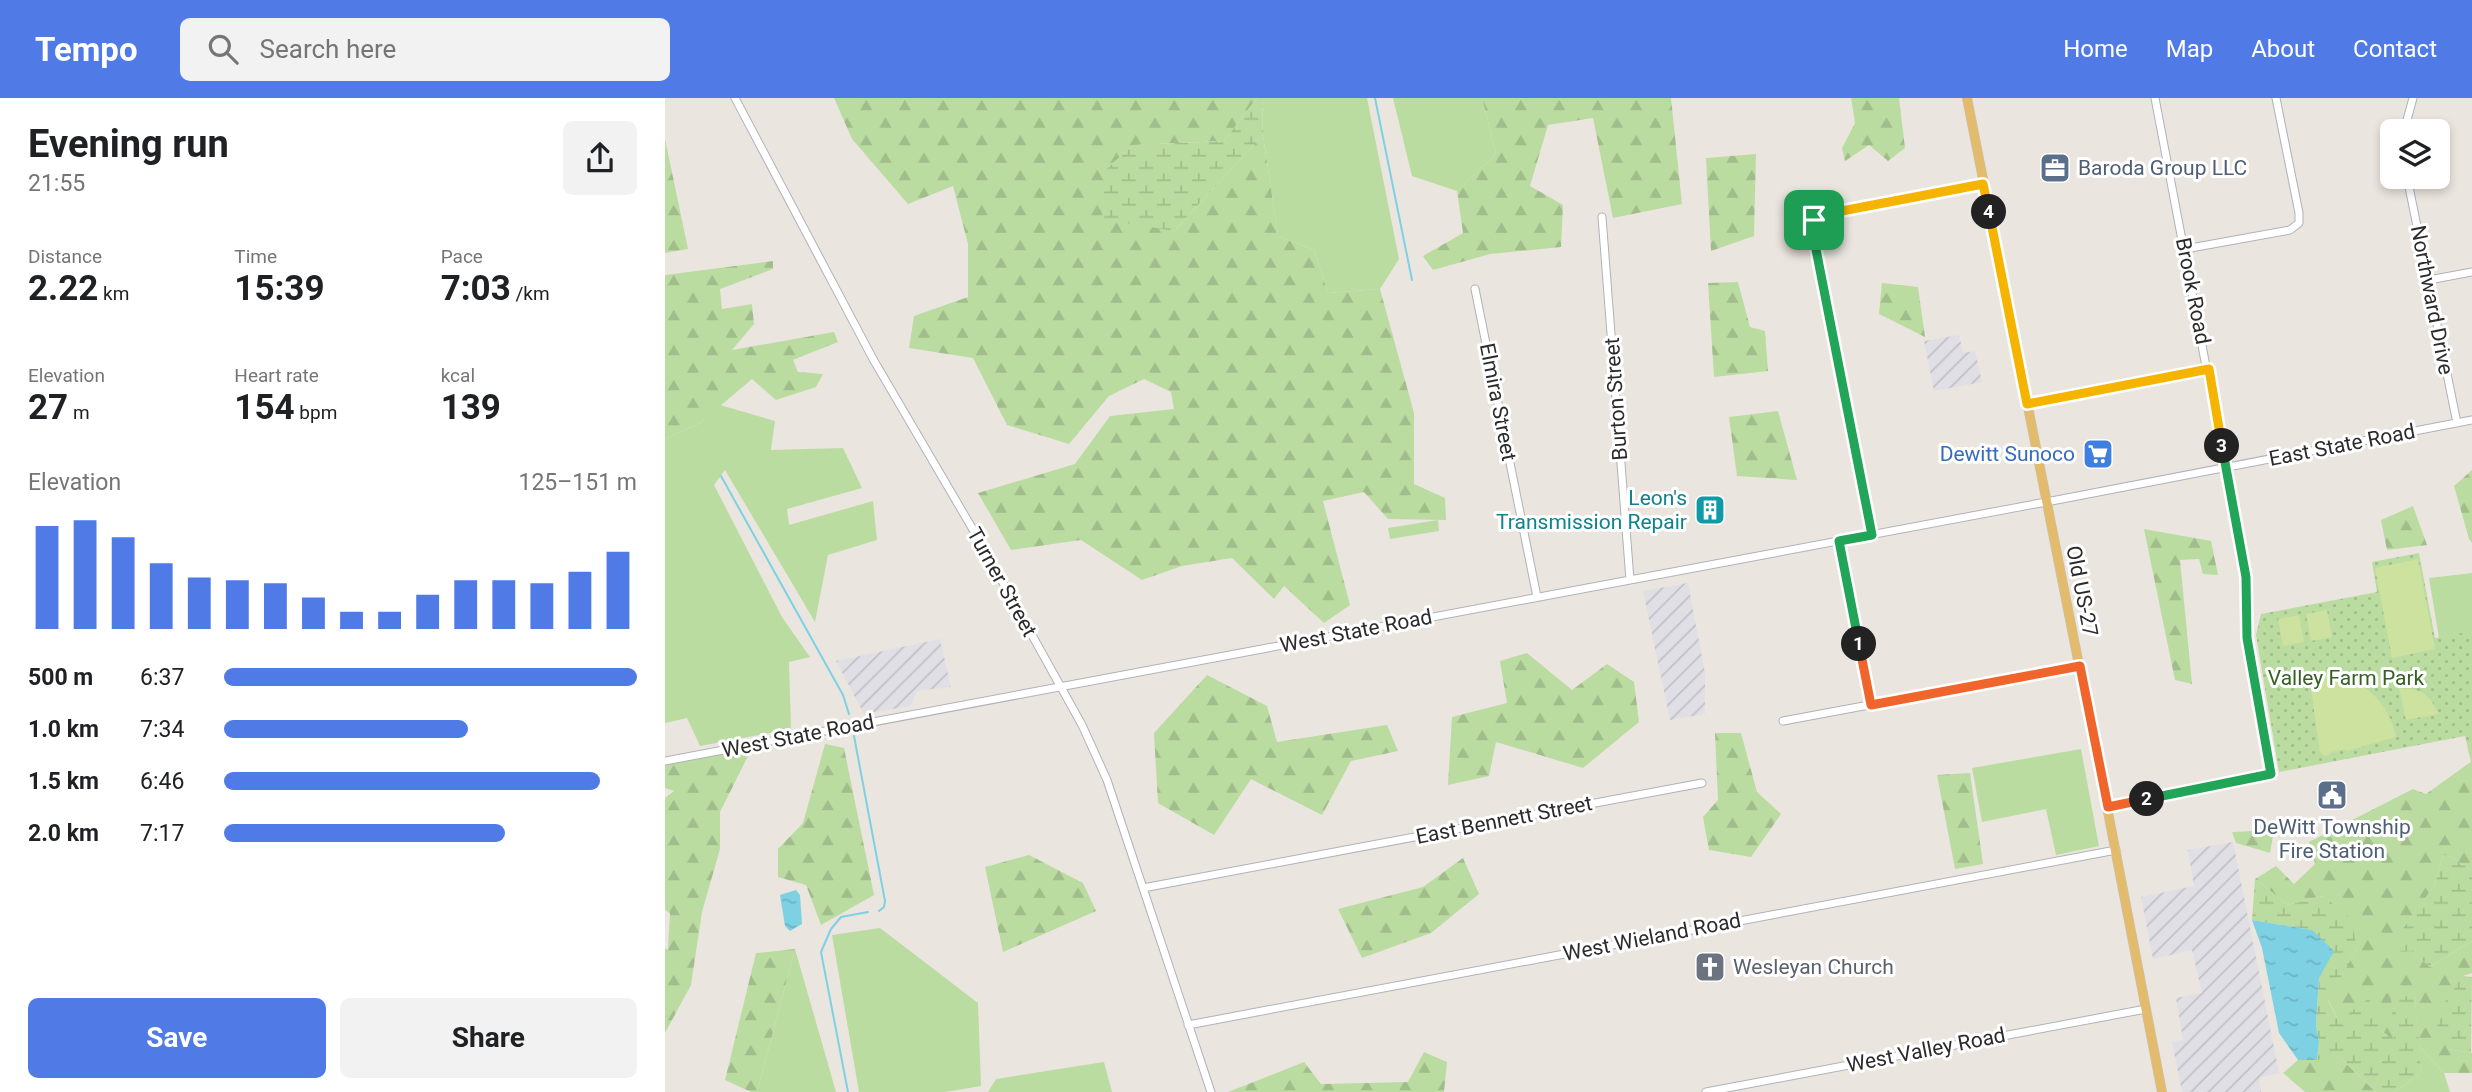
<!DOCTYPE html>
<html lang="en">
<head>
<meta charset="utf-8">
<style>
  :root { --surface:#fff; --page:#f2f2f2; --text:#202124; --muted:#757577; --accent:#507be7 }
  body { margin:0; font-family:Roboto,sans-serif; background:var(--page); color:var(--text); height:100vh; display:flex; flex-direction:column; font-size:26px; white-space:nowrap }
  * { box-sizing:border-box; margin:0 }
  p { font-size:23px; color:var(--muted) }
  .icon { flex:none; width:38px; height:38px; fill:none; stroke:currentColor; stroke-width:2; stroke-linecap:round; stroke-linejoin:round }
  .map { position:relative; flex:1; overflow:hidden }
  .side { display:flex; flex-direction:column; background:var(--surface); width:665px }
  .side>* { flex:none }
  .tools { position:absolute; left:1715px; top:21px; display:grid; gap:14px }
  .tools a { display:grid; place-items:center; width:70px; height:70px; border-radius:10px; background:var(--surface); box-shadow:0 4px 10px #0003; font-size:35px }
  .pin { position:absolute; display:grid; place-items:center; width:60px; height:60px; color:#fff; margin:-30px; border-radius:14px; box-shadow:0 4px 10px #0006 }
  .km { position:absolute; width:35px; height:35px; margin:-18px; border-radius:50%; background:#222; color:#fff; font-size:19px; line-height:35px; text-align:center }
  .round { display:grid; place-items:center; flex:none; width:74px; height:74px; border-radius:10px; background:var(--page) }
  .summary { display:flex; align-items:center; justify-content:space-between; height:119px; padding:0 28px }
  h1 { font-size:38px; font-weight:700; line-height:52px }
  .metrics { display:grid; grid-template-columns:repeat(3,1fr); gap:10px; height:119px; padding:7px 28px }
  .metrics div { display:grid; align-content:center }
  .metrics b { font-size:35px; font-weight:700 }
  .metrics small { font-size:19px; font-weight:400 }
  .metrics p { font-size:19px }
  .chart { height:196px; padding:14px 28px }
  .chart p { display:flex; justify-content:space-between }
  .chart svg { width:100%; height:126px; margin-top:7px; stroke:var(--accent); stroke-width:6 }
  .button { display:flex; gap:14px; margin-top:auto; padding:14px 28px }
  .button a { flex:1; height:80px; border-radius:10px; background:var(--accent); color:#fff; font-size:28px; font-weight:700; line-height:80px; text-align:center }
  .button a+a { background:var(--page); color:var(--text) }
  ul { padding:0 28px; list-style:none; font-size:23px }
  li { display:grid; grid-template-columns:112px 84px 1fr; align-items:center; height:52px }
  li i { height:18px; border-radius:9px; background:var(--accent) }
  header { display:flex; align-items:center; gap:42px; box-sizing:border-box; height:98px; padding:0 35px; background:var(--accent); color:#fff }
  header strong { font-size:33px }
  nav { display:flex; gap:38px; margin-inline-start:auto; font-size:24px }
  .search { width:490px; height:63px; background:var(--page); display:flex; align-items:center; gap:18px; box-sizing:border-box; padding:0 24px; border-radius:10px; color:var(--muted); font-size:26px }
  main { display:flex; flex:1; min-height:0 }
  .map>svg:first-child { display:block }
</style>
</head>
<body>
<header>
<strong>Tempo</strong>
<div class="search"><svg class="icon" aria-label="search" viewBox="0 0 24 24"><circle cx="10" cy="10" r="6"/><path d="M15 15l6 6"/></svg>Search here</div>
<nav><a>Home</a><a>Map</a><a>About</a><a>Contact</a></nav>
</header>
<main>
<section class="side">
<div class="summary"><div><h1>Evening run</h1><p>21:55</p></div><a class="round"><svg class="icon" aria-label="share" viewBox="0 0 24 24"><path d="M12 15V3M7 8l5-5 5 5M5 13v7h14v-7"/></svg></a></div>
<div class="metrics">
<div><p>Distance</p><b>2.22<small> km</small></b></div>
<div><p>Time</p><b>15:39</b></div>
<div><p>Pace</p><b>7:03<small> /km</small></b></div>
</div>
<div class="metrics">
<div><p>Elevation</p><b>27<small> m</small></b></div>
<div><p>Heart rate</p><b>154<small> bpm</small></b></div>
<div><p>kcal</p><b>139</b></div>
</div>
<div class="chart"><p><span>Elevation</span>125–151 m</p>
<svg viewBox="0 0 160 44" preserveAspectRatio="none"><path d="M5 44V8M15 44V6M25 44V12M35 44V21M45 44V26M55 44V27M65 44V28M75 44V33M85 44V38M95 44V38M105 44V32M115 44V27M125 44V27M135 44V28M145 44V24M155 44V17"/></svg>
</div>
<ul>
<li><b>500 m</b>6:37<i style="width:100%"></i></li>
<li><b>1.0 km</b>7:34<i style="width:59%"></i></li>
<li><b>1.5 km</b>6:46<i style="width:91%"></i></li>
<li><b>2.0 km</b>7:17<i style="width:68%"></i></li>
</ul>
<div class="button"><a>Save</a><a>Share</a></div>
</section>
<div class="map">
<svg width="1807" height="994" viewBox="0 0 1807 994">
  <defs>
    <pattern id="industrial-furrows" width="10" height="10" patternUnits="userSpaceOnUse" patternTransform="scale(1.75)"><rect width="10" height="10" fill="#e0dfe5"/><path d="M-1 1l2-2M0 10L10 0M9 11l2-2" fill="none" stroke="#c0c0c5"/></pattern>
    <pattern id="forest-firs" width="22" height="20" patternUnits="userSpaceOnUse" patternTransform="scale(1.75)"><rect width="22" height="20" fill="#bbdca1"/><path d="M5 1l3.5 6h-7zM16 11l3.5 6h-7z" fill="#a1bd8b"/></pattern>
    <pattern id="wetland-marsh" width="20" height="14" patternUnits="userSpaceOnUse" patternTransform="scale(1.75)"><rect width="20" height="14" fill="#bbdca1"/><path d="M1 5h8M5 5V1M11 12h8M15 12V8" fill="none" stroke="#a1bd8b"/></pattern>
    <pattern id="park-dots" width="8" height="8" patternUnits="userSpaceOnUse" patternTransform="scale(1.75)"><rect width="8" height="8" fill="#bbdca1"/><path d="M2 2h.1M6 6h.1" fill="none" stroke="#a1bd8b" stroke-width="1.8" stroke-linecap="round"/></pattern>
    <pattern id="water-ripples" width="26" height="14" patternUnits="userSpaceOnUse" patternTransform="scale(1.75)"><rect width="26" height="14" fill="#7dd1e2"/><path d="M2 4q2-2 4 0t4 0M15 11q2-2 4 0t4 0" fill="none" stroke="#6cb4c2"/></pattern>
  </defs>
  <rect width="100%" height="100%" fill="#ebe5df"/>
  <path fill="url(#industrial-furrows)" d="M1294,237L1298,255L1310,253L1317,284L1269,293L1259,243Z
    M1023,485L1040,575V616L1005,622L978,493Z
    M275,541L286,589L252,593L246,608L199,616L171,563Z
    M1568,744L1614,975L1594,980L1596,994H1517L1507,944L1518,942L1511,900L1537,895L1527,852L1488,861L1476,799L1529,788L1523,752Z"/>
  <path fill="#bbdca1" d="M597,0H702L734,161L715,191L663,195L649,152L613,138L598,37Z
    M728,0H817L831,56L792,93L747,78Z
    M55,307L110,323L106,352L178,350L197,390L122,411L124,427L208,403L212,442L163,457L150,524L60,372L49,387L117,519L145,559L124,564L126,631L35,648L22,620L0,625V341L35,325Z
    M773,422L774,433L725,441L723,430Z
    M1807,475V538L1775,546L1764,480Z
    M1416,651L1434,748L1391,757L1381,711L1317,724L1307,670Z
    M215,830L313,905L316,988L280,994H194L167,837Z
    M130,851L171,994H92Z
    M1753,947L1779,975L1785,994H1729L1756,975Z
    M439,964L447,994H323L331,981Z"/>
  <path fill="url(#forest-firs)" d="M169,0H592L559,43L469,47L440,72L509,133L598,37L613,138L649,152L663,195L715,191L749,315V386L780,400L781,422L723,421L699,394L658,403L685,507L659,525L619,488L609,501L567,460L517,468L477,482L416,442L346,452L313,395L410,366L445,318L509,311L506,294L479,281L444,298L404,346L342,327L308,260L244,250L249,218L303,199V146L288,88L243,106L187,41Z
    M817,0H1006L1017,106L948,120L928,20L883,27L865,88L898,107L896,149L825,156L768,172L758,158L798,135L792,93L831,56Z
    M1186,0H1234L1240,50L1223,63L1204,47L1180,63L1177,50L1190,25Z
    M0,41L23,151L0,155Z
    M1091,56L1089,138L1046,153L1041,60Z
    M108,163V171L55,191L57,211L87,206L89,226L67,252L169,234L173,244L128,262L133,274L158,276L151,289L111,302L87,281L35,325L0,341V177Z
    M1073,184L1085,229L1100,233L1103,273L1049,279L1043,185Z
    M1217,185L1253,189L1260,239L1214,216Z
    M1113,313L1132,382L1072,378L1064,319Z
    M1807,372V445L1804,441L1789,388Z
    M1748,408L1762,447L1722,452L1716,422Z
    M1479,431L1546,443L1553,477L1538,476L1534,461L1515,462L1527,586L1510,582Z
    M862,555L907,592L942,566L969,584L974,624L918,670L831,644L824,678L783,687L787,619L842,605L835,563Z
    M542,577L602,608L612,644L722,627L733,653L686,663L657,717L586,681L549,737L493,705L489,635Z
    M1050,635H1076L1092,694L1116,716L1086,759L1044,752L1038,719L1053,702Z
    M160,646L179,650L209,797L156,827L141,787L113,779V751L138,725Z
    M87,650L55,714V751L37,814L26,887L0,935V850L3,852L5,815L0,812V700L9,693L0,690V667Z
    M1807,663V772L1779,755L1769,788L1734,837L1746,853L1765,869L1807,843V875L1798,878L1783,951L1807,955V975H1779L1753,947L1750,898L1729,942L1715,932L1674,923L1663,902L1692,850L1658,798L1623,807L1590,781L1611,768L1629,786L1650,766L1644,744L1748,691L1761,696Z
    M1305,675L1318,766L1290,771L1272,677Z
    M1609,732L1605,755L1571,745L1567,734Z
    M364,757L418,785L431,813L338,854L320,769Z
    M798,760L814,796L766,835L697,860L673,811L758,789Z
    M130,851L92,994H86L60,982L91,855Z
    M759,954L782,964L779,994H563L639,964L656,986L743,984Z
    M1674,959L1711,994H1640L1618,975L1633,962Z"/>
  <path fill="url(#wetland-marsh)" d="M592,0H597L598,37L509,133L437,121L440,72L469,47L559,43Z
    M1779,755L1807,772V843L1765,869L1746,853L1736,854L1734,836L1769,788Z
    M1590,781L1623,807L1658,798L1686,820L1692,850L1663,903L1674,923L1704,900L1715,932L1729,941L1726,899L1750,898L1756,975L1729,994H1711L1674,959L1652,962L1654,944L1651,927L1654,880L1647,832L1587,822Z
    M1798,878L1807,879L1806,955L1783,951L1769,920Z"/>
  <path fill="url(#park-dots)" d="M1754,455L1770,540L1807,533V668L1800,638L1614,674L1591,537L1596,516L1712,494L1707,464Z"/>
  <path fill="#cce29e" d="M1753,461L1770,551L1727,560L1710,470Z
    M1662,512L1667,539L1646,543L1641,516Z
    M1634,517L1639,544L1618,548L1613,521Z
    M1660,576C1697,579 1724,603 1731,639L1682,653L1680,651L1667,654L1665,656L1659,658L1655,654L1644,578Z
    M1734,590C1758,591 1763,595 1774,616L1741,622Z"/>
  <path fill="url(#water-ripples)" d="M131,792L135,797L137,826L125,833L120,828L115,797Z
    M1587,822L1647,832L1669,853L1654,880L1651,927L1654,944L1652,962H1633L1614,935L1597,850Z"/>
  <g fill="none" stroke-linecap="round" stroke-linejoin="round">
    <path stroke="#7dd1e2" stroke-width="2" d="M710,0L747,182
      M56,378L178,597L184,616
      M189,638L220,803L219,809L214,813
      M183,994L156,854L166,831L176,819L203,814"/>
    <g stroke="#afb2ba" stroke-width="9">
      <path id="minor" d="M70,0L208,261L317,447L417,627L442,682L546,994
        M1739,33L1748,0
        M1742,79L1792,325
        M937,119L965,482
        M1520,151L1625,132L1634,125V115L1611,0
        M1764,182L1807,174
        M810,191L872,499
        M1362,306L1544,271
        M1207,437L1147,127L1154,118L1161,116L1318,86
        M1174,443L1206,607
        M1118,623L1414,568
        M0,663L1397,401L1807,322
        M1442,709L1606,676L1582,540L1581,479L1490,0
        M478,790L1037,685
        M523,927L1451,752
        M1041,994L1481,911"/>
    </g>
    <g stroke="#c4c4c4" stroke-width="10">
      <path id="major" d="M1302,0L1442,709L1497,994"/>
    </g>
    <use href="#minor" stroke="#fff" stroke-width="7"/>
    <use href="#major" stroke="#e2bb6d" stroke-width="9"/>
  </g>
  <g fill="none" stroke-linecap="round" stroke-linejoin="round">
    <g stroke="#fff" stroke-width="14">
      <path id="split-1" d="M1149,122L1147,131L1207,437L1174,443L1194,546"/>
    </g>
    <g stroke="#fff" stroke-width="14">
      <path id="split-2" d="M1194,546L1206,607L1415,568L1443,709L1482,701"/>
    </g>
    <g stroke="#fff" stroke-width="14">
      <path id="split-3" d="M1482,701L1606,676L1582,540L1581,479L1557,348"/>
    </g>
    <g stroke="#fff" stroke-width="14">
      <path id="split-4" d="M1324,114L1362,306L1544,271L1557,348"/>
    </g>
    <g stroke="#fff" stroke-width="14">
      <path id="split-5" d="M1149,122L1161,116L1318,86L1324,114"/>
    </g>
    <use href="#split-1" stroke="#22a559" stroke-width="9"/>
    <use href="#split-2" stroke="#f0652b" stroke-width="9"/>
    <use href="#split-3" stroke="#22a559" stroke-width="9"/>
    <use href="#split-4" stroke="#f5b400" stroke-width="9"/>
    <use href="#split-5" stroke="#f5b400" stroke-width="9"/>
  </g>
  <defs>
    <g id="office-square" transform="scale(1.575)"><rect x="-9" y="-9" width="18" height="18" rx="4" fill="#5c6f8a" stroke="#fff"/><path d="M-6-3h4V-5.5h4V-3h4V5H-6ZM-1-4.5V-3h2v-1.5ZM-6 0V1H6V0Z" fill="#fff"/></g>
    <g id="supermarket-square" transform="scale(1.575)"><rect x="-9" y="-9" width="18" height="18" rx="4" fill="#3f7fe0" stroke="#fff"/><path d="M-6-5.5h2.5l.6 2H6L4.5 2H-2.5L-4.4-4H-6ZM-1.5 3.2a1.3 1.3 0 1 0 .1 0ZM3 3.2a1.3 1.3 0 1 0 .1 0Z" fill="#fff"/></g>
    <g id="building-square" transform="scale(1.575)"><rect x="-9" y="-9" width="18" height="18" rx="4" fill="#0f9aa8" stroke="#fff"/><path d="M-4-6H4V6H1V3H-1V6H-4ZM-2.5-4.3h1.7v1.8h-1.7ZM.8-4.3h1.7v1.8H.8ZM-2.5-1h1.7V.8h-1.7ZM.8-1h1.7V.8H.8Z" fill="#fff"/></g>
    <g id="civic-square" transform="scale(1.575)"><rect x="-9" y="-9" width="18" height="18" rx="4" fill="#5c6f8a" stroke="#fff"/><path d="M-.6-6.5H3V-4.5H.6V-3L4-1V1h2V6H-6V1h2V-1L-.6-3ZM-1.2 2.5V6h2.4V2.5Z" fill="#fff"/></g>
    <g id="church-square" transform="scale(1.575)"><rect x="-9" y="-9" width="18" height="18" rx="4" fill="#6b7280" stroke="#fff"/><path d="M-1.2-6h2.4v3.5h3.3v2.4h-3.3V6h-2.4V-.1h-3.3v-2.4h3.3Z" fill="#fff"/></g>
  </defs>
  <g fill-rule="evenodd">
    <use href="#office-square" x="1390" y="70"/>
    <use href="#supermarket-square" x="1433" y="356"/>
    <use href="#building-square" x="1045" y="412"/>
    <use href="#civic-square" x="1667" y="697"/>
    <use href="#church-square" x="1045" y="869"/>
  </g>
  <g text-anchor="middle" stroke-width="6" stroke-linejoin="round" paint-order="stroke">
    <g font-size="21" fill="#4e5e75" stroke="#fff" text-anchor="start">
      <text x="1413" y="77">Baroda Group LLC</text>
      <text x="1667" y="736" text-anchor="middle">DeWitt Township<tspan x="1667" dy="24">Fire Station</tspan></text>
    </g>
    <g font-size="21" fill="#2b2b2b" stroke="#fff">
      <text transform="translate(1528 193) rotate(79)" y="7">Brook Road</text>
      <text transform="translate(1767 202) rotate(79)" y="7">Northward Drive</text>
      <text transform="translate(951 301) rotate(-94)" y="7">Burton Street</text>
      <text transform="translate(833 304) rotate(79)" y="7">Elmira Street</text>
      <text transform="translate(1677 347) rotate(-11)" y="7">East State Road</text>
      <text transform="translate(337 484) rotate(61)" y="7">Turner Street</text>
      <text transform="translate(1417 493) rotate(79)" y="7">Old US-27</text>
      <text transform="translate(691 533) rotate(-11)" y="7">West State Road</text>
      <text transform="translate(133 638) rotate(-11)" y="7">West State Road</text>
      <text transform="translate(839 722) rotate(-11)" y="7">East Bennett Street</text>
      <text transform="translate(987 839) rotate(-11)" y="7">West Wieland Road</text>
      <text transform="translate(1261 952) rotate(-11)" y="7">West Valley Road</text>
    </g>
    <g font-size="21" fill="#366cbe" stroke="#fff" text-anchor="end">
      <text x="1410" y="363">Dewitt Sunoco</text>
    </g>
    <g font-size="21" fill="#0d838f" stroke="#fff" text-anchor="end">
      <text x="1022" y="407">Leon's<tspan x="1022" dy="24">Transmission Repair</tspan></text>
    </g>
    <g font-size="21" fill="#356122" stroke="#fff">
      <text x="1681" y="587">Valley Farm Park</text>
    </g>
    <g font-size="21" fill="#5b616d" stroke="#fff" text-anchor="start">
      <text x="1068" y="876">Wesleyan Church</text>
    </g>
  </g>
</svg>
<div class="tools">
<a><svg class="icon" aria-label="layers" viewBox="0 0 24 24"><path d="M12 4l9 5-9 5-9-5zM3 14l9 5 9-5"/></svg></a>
</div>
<div class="pin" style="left:1149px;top:122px;background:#1e9e55"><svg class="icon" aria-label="arrive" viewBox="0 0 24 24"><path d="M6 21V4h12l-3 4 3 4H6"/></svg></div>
<b class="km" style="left:1194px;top:546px">1</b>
<b class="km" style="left:1482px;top:701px">2</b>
<b class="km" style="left:1557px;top:348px">3</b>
<b class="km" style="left:1324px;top:114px">4</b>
</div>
</main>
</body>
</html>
